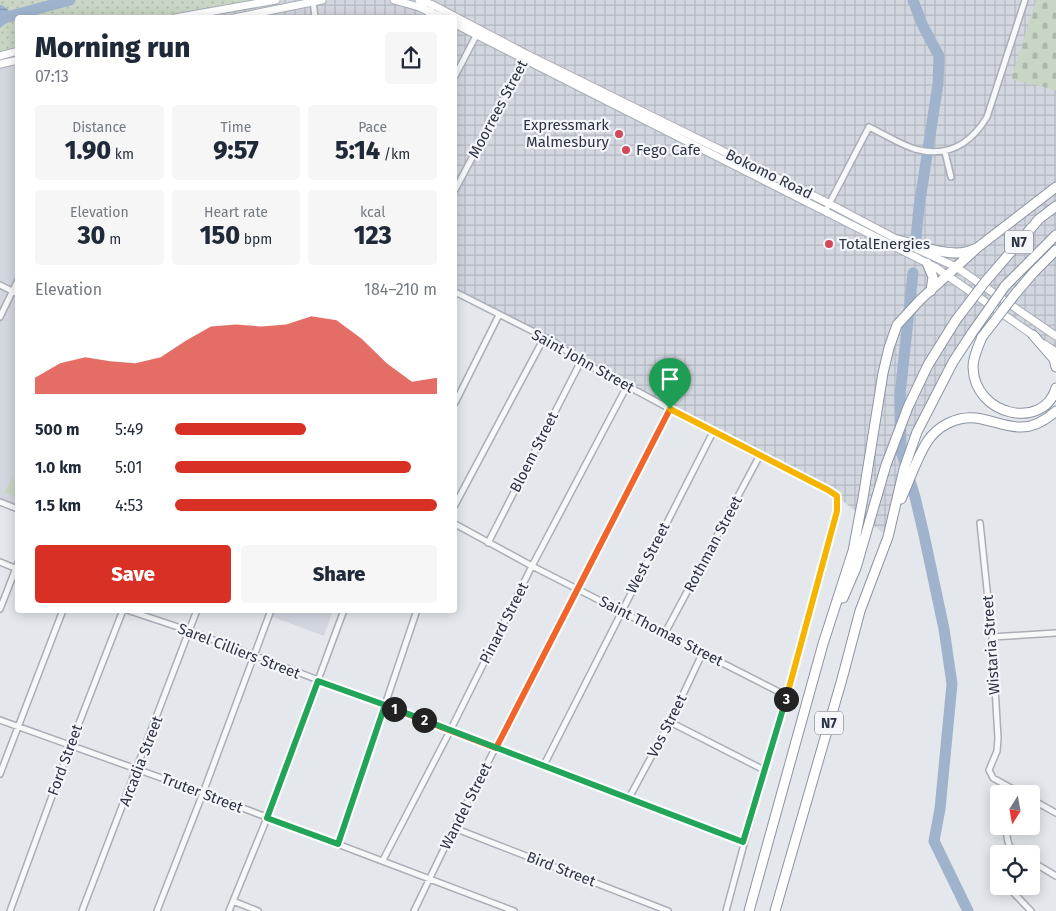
<!DOCTYPE html>
<html lang="en">
<head>
<meta charset="utf-8">
<style>
  :root { --surface:#fff; --page:#f6f6f7; --text:#1f2937; --muted:#747a83; --accent:#d93025 }
  body { margin:0; font-family:"Fira Sans",sans-serif; background:var(--page); color:var(--text); height:100vh; display:flex; flex-direction:column; font-size:19px; white-space:nowrap }
  * { box-sizing:border-box; margin:0 }
  p { font-size:16px; color:var(--muted) }
  .icon { flex:none; width:28px; height:28px; fill:none; stroke:currentColor; stroke-width:2; stroke-linecap:round; stroke-linejoin:round }
  .map { position:relative; flex:1; overflow:hidden }
  .side { position:absolute; left:15px; top:15px; width:442px; height:598px; display:flex; flex-direction:column; background:var(--surface); border-radius:5px; box-shadow:0 2px 12px #0003 }
  .side>* { flex:none }
  .needle { width:32px; rotate:191deg }
  .tools { position:absolute; left:990px; top:785px; display:grid; gap:10px }
  .tools a { display:grid; place-items:center; width:50px; height:50px; border-radius:5px; background:var(--surface); box-shadow:0 2px 12px #0003; font-size:25px }
  .pin { position:absolute; display:grid; place-items:center; width:42px; height:42px; color:#fff; margin:-51px -21px; border-radius:50% 50% 50% 0; rotate:-45deg; box-shadow:0 0 5px #0007 }
  .pin .icon { rotate:45deg }
  .km { position:absolute; width:25px; height:25px; margin:-12px; border-radius:50%; background:#222; color:#fff; font-size:14px; line-height:25px; text-align:center }
  .round { display:grid; place-items:center; flex:none; width:52px; height:52px; border-radius:5px; background:var(--page) }
  .headline { display:flex; align-items:center; justify-content:space-between; height:85px; padding:0 20px }
  h1 { font-size:28px; font-weight:800; line-height:38px }
  .stats { display:grid; grid-template-columns:repeat(3,1fr); gap:8px; height:85px; padding:5px 20px }
  .stats div { display:grid; align-content:center; border-radius:5px; background:var(--page); text-align:center }
  .stats b { font-size:25px; font-weight:800 }
  .stats small { font-size:14px; font-weight:400 }
  .stats p { font-size:14px }
  .chart { height:140px; padding:10px 20px }
  .chart p { display:flex; justify-content:space-between }
  .chart svg { width:100%; height:90px; margin-top:5px; fill:var(--accent); opacity:.7 }
  .primary-button { display:flex; gap:10px; margin-top:auto; padding:10px 20px }
  .primary-button a { flex:1; height:58px; border-radius:5px; background:var(--accent); color:#fff; font-size:20px; font-weight:800; line-height:58px; text-align:center }
  .primary-button a+a { background:var(--page); color:var(--text) }
  ul { padding:0 20px; list-style:none; font-size:16px }
  li { display:grid; grid-template-columns:80px 60px 1fr; align-items:center; height:38px }
  li i { height:12px; border-radius:6px; background:var(--accent) }
  .map>svg:first-child { display:block }
</style>
</head>
<body>
<div class="map">
<svg width="1056" height="911" viewBox="0 0 1056 911">
  <defs>
    <pattern id="industrial-grid" width="8" height="8" patternUnits="userSpaceOnUse" patternTransform="scale(1.25)"><rect width="8" height="8" fill="#d2d6de"/><path d="M0 4h8M4 0v8" fill="none" stroke="#b4b8c0"/></pattern>
    <pattern id="grass-dots" width="8" height="8" patternUnits="userSpaceOnUse" patternTransform="scale(1.25)"><rect width="8" height="8" fill="#c9d6c5"/><path d="M2 2h.1M6 6h.1" fill="none" stroke="#adb8ab" stroke-width="1.8" stroke-linecap="round"/></pattern>
    <pattern id="cemetery-stones" width="16" height="16" patternUnits="userSpaceOnUse" patternTransform="scale(1.25)"><rect width="16" height="16" fill="#c9d6c5"/><path d="M2 7V4a2 2 0 0 1 4 0v3zM10 15v-3a2 2 0 0 1 4 0v3z" fill="#adb8ab"/></pattern>
    <pattern id="water-rules" width="6" height="5" patternUnits="userSpaceOnUse" patternTransform="scale(1.25)"><rect width="6" height="5" fill="#9fb4cc"/><path d="M0 2.5h6" fill="none" stroke="#8293a7"/></pattern>
  </defs>
  <rect width="100%" height="100%" fill="#e4e7ec"/>
  <path fill="#d2d6de" d="M17,51L18,280L17,508L0,501V56Z
    M273,610H333L324,636L271,616Z"/>
  <path fill="url(#industrial-grid)" d="M276,0H419L433,5L435,0H1056V352L993,307L972,333L917,432L888,537L833,493L581,361L554,342L455,292V18H175Z"/>
  <path fill="url(#grass-dots)" d="M0,0H276L175,17L18,18L17,51L0,56Z"/>
  <path fill="url(#cemetery-stones)" d="M1036,0H1056V90L1011,79Z"/>
  <path fill="#c9d6c5" d="M12,478L17,481V499L5,492Z"/>
  <path fill="url(#water-rules)" d="M0,5H2L16,16L0,28Z"/>
  <g fill="none" stroke-linecap="round" stroke-linejoin="round">
    <path stroke="#9fb4cc" stroke-width="11" d="M913,0L922,24L939,56L938,84L919,207L916,239
      M0,19L70,0
      M913,273L900,395L901,451L915,497L924,535L944,629L952,684L940,809L934,841L968,911"/>
    <g stroke="#a9aeb7" stroke-width="8">
      <path id="street" d="M313,0L315,18
        M427,18L433,5
        M455,76L478,32
        M945,152L951,177
        M455,190L525,58
        M825,212L869,127C884,134 899,144 915,149C947,158 970,145 987,117L1025,0
        M0,285L18,294
        M455,292L554,342L581,361L713,432L828,489L837,496V511L787,696L764,770L726,911
        M0,317L18,280
        M455,403L499,315
        M0,502L18,509
        M455,505L544,338
        M980,523L992,637L998,738L997,751L989,770L993,778L1022,794
        M455,524L532,566L787,696
        M488,543L581,361
        M0,562L17,569
        M0,609L18,563
        M127,610L190,631L743,842
        M665,633L760,455
        M992,637L1056,633
        M0,720L203,793L514,911
        M670,722L764,770
        M544,765L713,432
        M0,774L63,610
        M629,798L670,722L703,652
        M1031,799L1056,813
        M1007,826C1006,837 1007,848 1017,854
        M454,828L668,911
        M338,844L417,610
        M383,860L450,731L532,566L627,386
        M1031,861L1056,876
        M1007,886L1031,911
        M233,901L258,911
        M10,911L71,744L123,610
        M82,911L197,610
        M157,911L203,793L271,610
        M229,911L267,818L344,610
        M414,911L454,828L670,409"/>
    </g>
    <g stroke="#a9aeb7" stroke-width="9">
      <path id="secondary" d="M394,0L419,7L443,18
        M419,0L433,5L526,54L830,204L900,241
        M175,18L276,0
        M234,18L322,0
        M455,24L935,267L1036,337
        M0,56L18,51
        M0,64L18,60
        M917,249L956,267L1056,336
        M1044,344L1056,352"/>
    </g>
    <g stroke="#8b94a3" stroke-width="11">
      <path id="highway" d="M897,240C918,245 954,260 974,249
        M927,263L933,277L931,291
        M985,282L1039,219L1056,206
        M1005,286L1056,235
        M1016,293L1034,272L1056,250
        M1033,335L1054,359L1056,367
        M982,337C978,347 973,357 973,367C974,416 1044,431 1056,388
        M901,499C910,480 916,459 927,442C937,426 957,416 976,418C990,420 1004,426 1018,427C1032,428 1046,420 1056,411
        M843,598L856,568L886,465L908,407L928,365L956,320
        M749,911L823,644L853,551L863,498L883,373L889,348L897,325L920,300L977,248L1056,187
        M775,911L842,679L860,611L888,537L904,469L917,432L953,362L972,333"/>
    </g>
    <use href="#street" stroke="#f7f8fa" stroke-width="5"/>
    <use href="#secondary" stroke="#fff" stroke-width="7"/>
    <use href="#highway" stroke="#fff" stroke-width="9"/>
    <g stroke="#8b94a3" stroke-width="11" stroke-linecap="butt">
      <path id="highway-bridge" d="M956,320L985,282
        M972,333L1005,286
        M982,337L1016,293"/>
    </g>
    <use href="#highway-bridge" stroke="#fff" stroke-width="9"/>
  </g>
  <g fill="none" stroke-linecap="round" stroke-linejoin="round">
    <g stroke="#fff" stroke-width="10">
      <path id="split-1" d="M394,709L496,748L670,409"/>
    </g>
    <g stroke="#fff" stroke-width="10">
      <path id="split-2" d="M394,709L385,705L318,681L267,818L338,844L385,705L424,720"/>
    </g>
    <g stroke="#fff" stroke-width="10">
      <path id="split-3" d="M424,720L743,842L786,699"/>
    </g>
    <g stroke="#fff" stroke-width="10">
      <path id="split-4" d="M670,409L828,490L837,496V511L786,699"/>
    </g>
    <use href="#split-1" stroke="#f0652b" stroke-width="6"/>
    <use href="#split-2" stroke="#22a559" stroke-width="6"/>
    <use href="#split-3" stroke="#22a559" stroke-width="6"/>
    <use href="#split-4" stroke="#f5b400" stroke-width="6"/>
  </g>
  <g fill="#d1495b" stroke="#f4f6f9" stroke-width="2">
    <circle cx="619" cy="134" r="5"/>
    <circle cx="626" cy="150" r="5"/>
    <circle cx="829" cy="244" r="5"/>
  </g>
  <g text-anchor="middle" stroke-width="4.5" stroke-linejoin="round" paint-order="stroke">
    <g fill="#f4f6f9" stroke="#676e7b" stroke-width="1">
      <rect x="1005" y="230.5" width="28" height="23" rx="4"/>
      <rect x="815" y="711.5" width="28" height="23" rx="4"/>
    </g>
    <g font-size="14" font-weight="bold" fill="#2b3445">
      <text x="1019" y="247">N7</text>
      <text x="829" y="728">N7</text>
    </g>
    <g font-size="15" fill="#2b3445" stroke="#f4f6f9">
      <text transform="translate(498 109) rotate(-62)" y="5">Moorrees Street</text>
      <text transform="translate(769 174) rotate(26)" y="5">Bokomo Road</text>
      <text transform="translate(583 361) rotate(29)" y="5">Saint John Street</text>
      <text transform="translate(534 452) rotate(-63)" y="5">Bloem Street</text>
      <text transform="translate(713 544) rotate(-62)" y="5">Rothman Street</text>
      <text transform="translate(648 558) rotate(-63)" y="5">West Street</text>
      <text transform="translate(504 623) rotate(-63)" y="5">Pinard Street</text>
      <text transform="translate(661 631) rotate(27)" y="5">Saint Thomas Street</text>
      <text transform="translate(991 645) rotate(-94)" y="5">Wistaria Street</text>
      <text transform="translate(239 651) rotate(21)" y="5">Sarel Cilliers Street</text>
      <text transform="translate(667 726) rotate(-63)" y="5">Vos Street</text>
      <text transform="translate(65 760) rotate(-70)" y="5">Ford Street</text>
      <text transform="translate(141 761) rotate(-69)" y="5">Arcadia Street</text>
      <text transform="translate(202 793) rotate(21)" y="5">Truter Street</text>
      <text transform="translate(466 806) rotate(-63)" y="5">Wandel Street</text>
      <text transform="translate(561 869) rotate(21)" y="5">Bird Street</text>
    </g>
    <g font-size="15" fill="#2b3445" stroke="#f4f6f9" text-anchor="start">
      <text x="609" y="130" text-anchor="end">Expressmark<tspan x="609" dy="17">Malmesbury</tspan></text>
      <text x="636" y="155">Fego Cafe</text>
      <text x="839" y="249">TotalEnergies</text>
    </g>
  </g>
</svg>
<div class="tools">
<a><svg class="needle" viewBox="-14 -14 28 28"><path d="M0-13l5 13h-10z" fill="#e53935"/><path d="M0 13l5-13h-10z" fill="#747a83"/></svg></a>
<a><svg class="icon" aria-label="locate" viewBox="0 0 24 24"><circle cx="12" cy="12" r="6"/><path d="M12 2v4M12 18v4M2 12h4M18 12h4"/></svg></a>
</div>
<div class="pin" style="left:670px;top:409px;background:#1e9e55"><svg class="icon" aria-label="arrive" viewBox="0 0 24 24"><path d="M6 21V4h12l-3 4 3 4H6"/></svg></div>
<b class="km" style="left:394px;top:709px">1</b>
<b class="km" style="left:424px;top:720px">2</b>
<b class="km" style="left:786px;top:699px">3</b>
<section class="side">
<div class="headline"><div><h1>Morning run</h1><p>07:13</p></div><a class="round"><svg class="icon" aria-label="share" viewBox="0 0 24 24"><path d="M12 15V3M7 8l5-5 5 5M5 13v7h14v-7"/></svg></a></div>
<div class="stats">
<div><p>Distance</p><b>1.90<small> km</small></b></div>
<div><p>Time</p><b>9:57</b></div>
<div><p>Pace</p><b>5:14<small> /km</small></b></div>
</div>
<div class="stats">
<div><p>Elevation</p><b>30<small> m</small></b></div>
<div><p>Heart rate</p><b>150<small> bpm</small></b></div>
<div><p>kcal</p><b>123</b></div>
</div>
<div class="chart"><p><span>Elevation</span>184–210 m</p>
<svg viewBox="0 0 160 44" preserveAspectRatio="none"><path d="M0 44V36L10 29L20 26L30 28L40 29L50 26L60 18L70 11L80 10L90 11L100 10L110 6L120 8L130 17L140 29L150 38L160 36V44z"/></svg>
</div>
<ul>
<li><b>500 m</b>5:49<i style="width:50%"></i></li>
<li><b>1.0 km</b>5:01<i style="width:90%"></i></li>
<li><b>1.5 km</b>4:53<i style="width:100%"></i></li>
</ul>
<div class="primary-button"><a>Save</a><a>Share</a></div>
</section>
</div>
</body>
</html>
